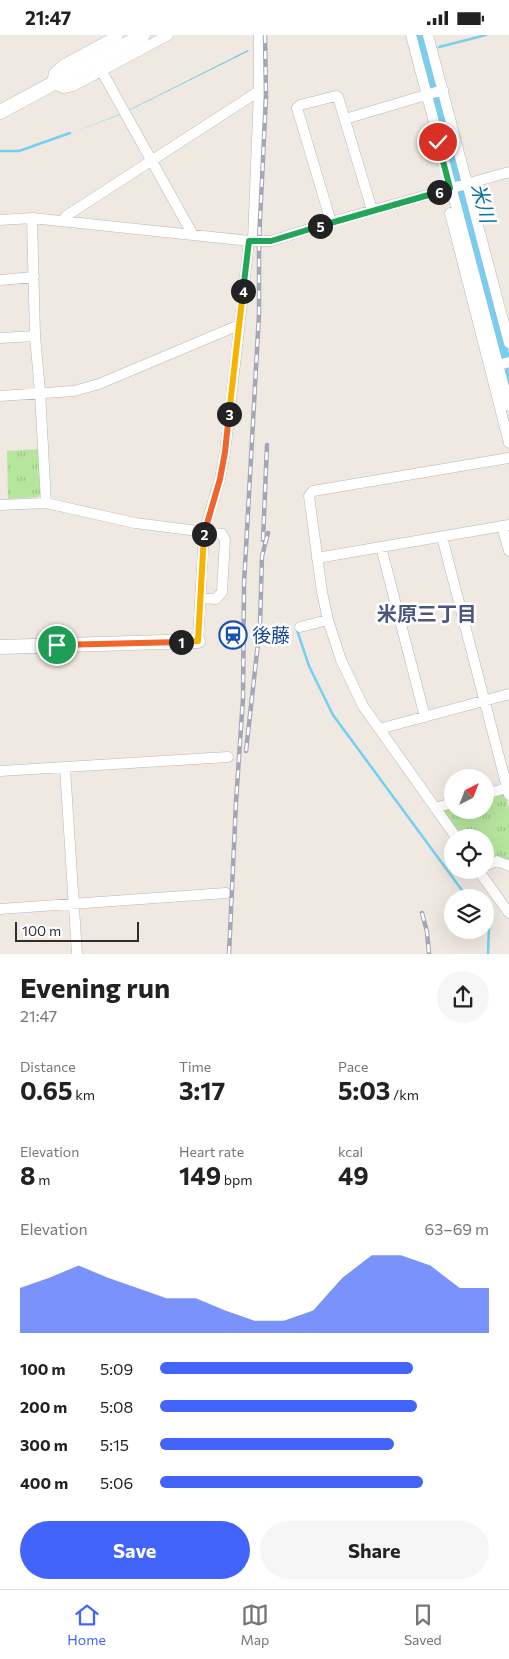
<!DOCTYPE html>
<html lang="en">
<head>
<meta charset="utf-8">
<style>
  :root { --surface:#fff; --page:#f6f6f6; --text:#222; --muted:#767676; --line:#e0e0e0; --accent:#4264fb }
  body { margin:0; font-family:Commissioner,"Noto Sans JP",sans-serif; background:var(--page); color:var(--text); height:100vh; display:flex; flex-direction:column; font-size:19px; white-space:nowrap }
  * { box-sizing:border-box; margin:0 }
  p { font-size:16px; color:var(--muted) }
  .icon { flex:none; width:28px; height:28px; fill:none; stroke:currentColor; stroke-width:2; stroke-linecap:round; stroke-linejoin:round }
  .map { position:relative; height:919px; overflow:hidden }
  .side { display:flex; flex-direction:column; background:var(--surface); flex:1 }
  .side>* { flex:none }
  .needle { width:32px; rotate:42deg }
  .tools { position:absolute; left:444px; top:734px; display:grid; gap:10px }
  .tools a { display:grid; place-items:center; width:50px; height:50px; border-radius:50%; background:var(--surface); box-shadow:0 5px 20px #0002; font-size:25px }
  .scale { position:absolute; left:15px; bottom:12px; width:124px; box-sizing:border-box; padding-left:5px; border:2px solid #2e2e2e; border-top:0; font-size:14px; line-height:18px; white-space:nowrap; color:#2e2e2e; -webkit-text-stroke:4px #fff; paint-order:stroke }
  .pin { position:absolute; display:grid; place-items:center; width:42px; height:42px; color:#fff; margin:-21px; border:2px solid #fff; border-radius:50%; box-shadow:0 1px 5px #0007 }
  .km { position:absolute; width:25px; height:25px; margin:-12px; border-radius:50%; background:#222; color:#fff; font-size:14px; line-height:25px; text-align:center }
  .round { display:grid; place-items:center; flex:none; width:52px; height:52px; border-radius:26px; background:var(--page) }
  .overview { display:flex; align-items:center; justify-content:space-between; height:85px; padding:0 20px }
  h1 { font-size:28px; font-weight:700; line-height:38px }
  .figures { display:grid; grid-template-columns:repeat(3,1fr); gap:8px; height:85px; padding:5px 20px }
  .figures div { display:grid; align-content:center }
  .figures b { font-size:25px; font-weight:700 }
  .figures small { font-size:14px; font-weight:400 }
  .figures p { font-size:14px }
  .chart { height:140px; padding:10px 20px }
  .chart p { display:flex; justify-content:space-between }
  .chart svg { width:100%; height:90px; margin-top:5px; fill:var(--accent); opacity:.7 }
  .button { display:flex; gap:10px; margin-top:auto; padding:10px 20px }
  .button a { flex:1; height:58px; border-radius:30px; background:var(--accent); color:#fff; font-size:20px; font-weight:700; line-height:58px; text-align:center }
  .button a+a { background:var(--page); color:var(--text) }
  ul { padding:0 20px; list-style:none; font-size:16px }
  li { display:grid; grid-template-columns:80px 60px 1fr; align-items:center; height:38px }
  li i { height:12px; border-radius:6px; background:var(--accent) }
  .status { display:flex; justify-content:space-between; align-items:center; height:35px; padding:0 25px; background:var(--surface); direction:ltr }
  .status svg { height:14px; fill:currentColor }
  .dock { display:flex; justify-content:space-around; align-items:center; height:70px; border-top:1px solid var(--line); background:var(--surface); font-size:14px; color:var(--muted) }
  .dock a { display:grid; justify-items:center; gap:2px }
  .dock .on { color:var(--accent) }
  .map>svg:first-child { display:block }
</style>
</head>
<body>
<div class="status"><b>21:47</b><svg viewBox="0 0 49 12"><path d="M0 12V9h3v3zM5 12V6h3v6zM10 12V3h3v9zM15 12V0h3v12zM26 1h20v11H26zM47 4h2v5h-2z"/></svg></div>
<div class="map">
<svg width="509" height="919" viewBox="0 0 509 919">
  <defs>
    <pattern id="park-tufts" width="24" height="20" patternUnits="userSpaceOnUse" patternTransform="scale(1.25)"><rect width="24" height="20" fill="#b6e59e"/><path d="M3 7l-1-3M5 7V3M7 7l1-3M15 17l-1-3M17 17v-4M19 17l1-3" fill="none" stroke="#9dc588"/></pattern>
    <pattern id="water-waves" width="16" height="10" patternUnits="userSpaceOnUse" patternTransform="scale(1.25)"><rect width="16" height="10" fill="#75cff0"/><path d="M0 5q4-4 8 0t8 0" fill="none" stroke="#66b2ce"/></pattern>
  </defs>
  <rect width="100%" height="100%" fill="#efe9e1"/>
  <path fill="url(#park-tufts)" d="M40,414L42,458L38,462L8,464L7,416Z
    M502,757L505,759L509,774V828H485V802H460L441,776L452,770V775H485V762Z"/>
  <path fill="url(#water-waves)" d="M248,15L249,16L122,79L68,99L123,78Z"/>
  <g fill="none" stroke-linecap="round" stroke-linejoin="round">
    <path stroke="#75cff0" stroke-width="2.5" d="M439,12L486,0
      M0,116H19L70,98
      M297,595L309,631L333,680L467,862
      M485,885L489,891L488,919"/>
    <path stroke="#75cff0" stroke-width="15" d="M418,0L509,347"/>
    <g stroke="#b4b7c1" stroke-width="11">
      <path id="street" d="M118,0L63,30L54,38L52,48L63,53L73,51L168,0
        M259,0V56
        M411,0L509,371
        M428,0L509,308
        M101,35L193,200
        M345,84L443,55
        M450,178L509,408
        M32,183L35,301L40,357L46,468
        M0,185L32,183L250,206H271L331,187L509,137
        M63,186L66,181L259,56L253,206
        M331,187L297,73L300,70L336,61L338,62L372,175
        M0,245L34,242
        M0,303L35,301
        M492,332L509,327
        M0,361L74,356L99,349L239,290
        M0,470L46,468L135,488L222,499L225,505L222,557L216,564L200,563
        M502,491L509,516
        M442,502L509,760
        M381,512L425,682
        M317,523L509,490
        M300,592L328,585
        M198,606L204,496L220,444L225,417L249,206
        M379,694L509,659
        M65,733L77,919
        M0,736L228,722
        M485,759L507,753
        M435,773L452,768
        M456,802L363,671L341,625L328,585L322,557L309,461L313,456L509,423
        M485,831L497,826L509,831
        M478,835L509,878
        M0,874L226,858"/>
    </g>
    <g stroke="#b4b7c1" stroke-width="15">
      <path id="secondary" d="M0,77L143,0
        M0,612L198,606"/>
    </g>
    <use href="#street" stroke="#fff" stroke-width="10"/>
    <use href="#secondary" stroke="#fff" stroke-width="14"/>
    <g stroke="#a3a6b8" stroke-width="4.5">
      <path id="rail" d="M263,505L267,410
        M246,716L260,590L262,521L268,498
        M422,878L427,897L429,919
        M229,919L236,767L243,663L244,549L259,279V206L266,62L265,0"/>
    </g>
    <use href="#rail" stroke="#fff" stroke-width="2.5" stroke-dasharray="8" stroke-linecap="butt"/>
  </g>
  <g fill="none" stroke-linecap="round" stroke-linejoin="round">
    <g stroke="#fff" stroke-width="10">
      <path id="split-1" d="M57,610L181,607"/>
    </g>
    <g stroke="#fff" stroke-width="10">
      <path id="split-2" d="M181,607L198,606L204,499"/>
    </g>
    <g stroke="#fff" stroke-width="10">
      <path id="split-3" d="M204,499L220,444L225,417L229,379"/>
    </g>
    <g stroke="#fff" stroke-width="10">
      <path id="split-4" d="M229,379L243,256"/>
    </g>
    <g stroke="#fff" stroke-width="10">
      <path id="split-5" d="M243,256L249,206H271L320,191"/>
    </g>
    <g stroke="#fff" stroke-width="10">
      <path id="split-6" d="M320,191L439,157"/>
    </g>
    <g stroke="#fff" stroke-width="10">
      <path id="split-7" d="M438,107L450,153L439,157"/>
    </g>
    <use href="#split-1" stroke="#f0652b" stroke-width="6"/>
    <use href="#split-2" stroke="#f5b400" stroke-width="6"/>
    <use href="#split-3" stroke="#f0652b" stroke-width="6"/>
    <use href="#split-4" stroke="#f5b400" stroke-width="6"/>
    <use href="#split-5" stroke="#22a559" stroke-width="6"/>
    <use href="#split-6" stroke="#22a559" stroke-width="6"/>
    <use href="#split-7" stroke="#22a559" stroke-width="6"/>
  </g>
  <defs>
    <g id="station-ring" transform="scale(1.4375)"><circle r="9.5" fill="#fff" stroke="#1a4fb4" stroke-width="1.5"/><path d="M-3-6H3Q5-6 5-4V2Q5 4 3 4L4.5 6H3L1.5 4h-3L-3 6H-4.5L-3 4Q-5 4-5 2V-4Q-5-6-3-6ZM-3.5-4v3h7v-3ZM-3.5 1v1.5H-2V1ZM2 1v1.5H3.5V1Z" fill="#1a4fb4"/></g>
  </defs>
  <g fill-rule="evenodd">
    <use href="#station-ring" x="233" y="600"/>
  </g>
  <g text-anchor="middle" stroke-width="5" stroke-linejoin="round" paint-order="stroke">
    <g font-size="19" fill="#164399" stroke="#fff" text-anchor="start">
      <text x="252" y="607">後藤</text>
    </g>
    <g font-size="20" font-style="italic" fill="#0d6fa3" stroke="#fff">
      <text transform="translate(483 168) rotate(75)" y="7">米川</text>
    </g>
    <g font-size="20" font-weight="bold" fill="#4d5680" stroke="#fff">
      <text x="427" y="586">米原三丁目</text>
    </g>
  </g>
</svg>
<div class="tools">
<a><svg class="needle" viewBox="-14 -14 28 28"><path d="M0-13l5 13h-10z" fill="#e53935"/><path d="M0 13l5-13h-10z" fill="#767676"/></svg></a>
<a><svg class="icon" aria-label="locate" viewBox="0 0 24 24"><circle cx="12" cy="12" r="6"/><path d="M12 2v4M12 18v4M2 12h4M18 12h4"/></svg></a>
<a><svg class="icon" aria-label="layers" viewBox="0 0 24 24"><path d="M12 4l9 5-9 5-9-5zM3 14l9 5 9-5"/></svg></a>
</div>
<div class="scale">100 m</div>
<div class="pin" style="left:57px;top:610px;background:#1e9e55"><svg class="icon" aria-label="arrive" viewBox="0 0 24 24"><path d="M6 21V4h12l-3 4 3 4H6"/></svg></div>
<div class="pin" style="left:438px;top:107px;background:#d93025"><svg class="icon" aria-label="check" viewBox="0 0 24 24"><path d="M5 12l5 5 9-10"/></svg></div>
<b class="km" style="left:181px;top:607px">1</b>
<b class="km" style="left:204px;top:499px">2</b>
<b class="km" style="left:229px;top:379px">3</b>
<b class="km" style="left:243px;top:256px">4</b>
<b class="km" style="left:320px;top:191px">5</b>
<b class="km" style="left:439px;top:157px">6</b>
</div>
<section class="side">
<div class="overview"><div><h1>Evening run</h1><p>21:47</p></div><a class="round"><svg class="icon" aria-label="share" viewBox="0 0 24 24"><path d="M12 15V3M7 8l5-5 5 5M5 13v7h14v-7"/></svg></a></div>
<div class="figures">
<div><p>Distance</p><b>0.65<small> km</small></b></div>
<div><p>Time</p><b>3:17</b></div>
<div><p>Pace</p><b>5:03<small> /km</small></b></div>
</div>
<div class="figures">
<div><p>Elevation</p><b>8<small> m</small></b></div>
<div><p>Heart rate</p><b>149<small> bpm</small></b></div>
<div><p>kcal</p><b>49</b></div>
</div>
<div class="chart"><p><span>Elevation</span>63–69 m</p>
<svg viewBox="0 0 160 44" preserveAspectRatio="none"><path d="M0 44V22L10 17L20 11L30 17L40 22L50 27L60 27L70 33L80 38L90 38L100 33L110 17L120 6L130 6L140 11L150 22L160 22V44z"/></svg>
</div>
<ul>
<li><b>100 m</b>5:09<i style="width:77%"></i></li>
<li><b>200 m</b>5:08<i style="width:78%"></i></li>
<li><b>300 m</b>5:15<i style="width:71%"></i></li>
<li><b>400 m</b>5:06<i style="width:80%"></i></li>
</ul>
<div class="button"><a>Save</a><a>Share</a></div>
</section>
<nav class="dock">
<a class="on"><svg class="icon" aria-label="home" viewBox="0 0 24 24"><path d="M3 11l9-7 9 7M6 9v11h12V9"/></svg>Home</a>
<a><svg class="icon" aria-label="map" viewBox="0 0 24 24"><path d="M3 6l6-2 6 2 6-2v14l-6 2-6-2-6 2zM9 4v14M15 6v14"/></svg>Map</a>
<a><svg class="icon" aria-label="saved" viewBox="0 0 24 24"><path d="M7 4h10v16l-5-4-5 4z"/></svg>Saved</a>
</nav>
</body>
</html>
